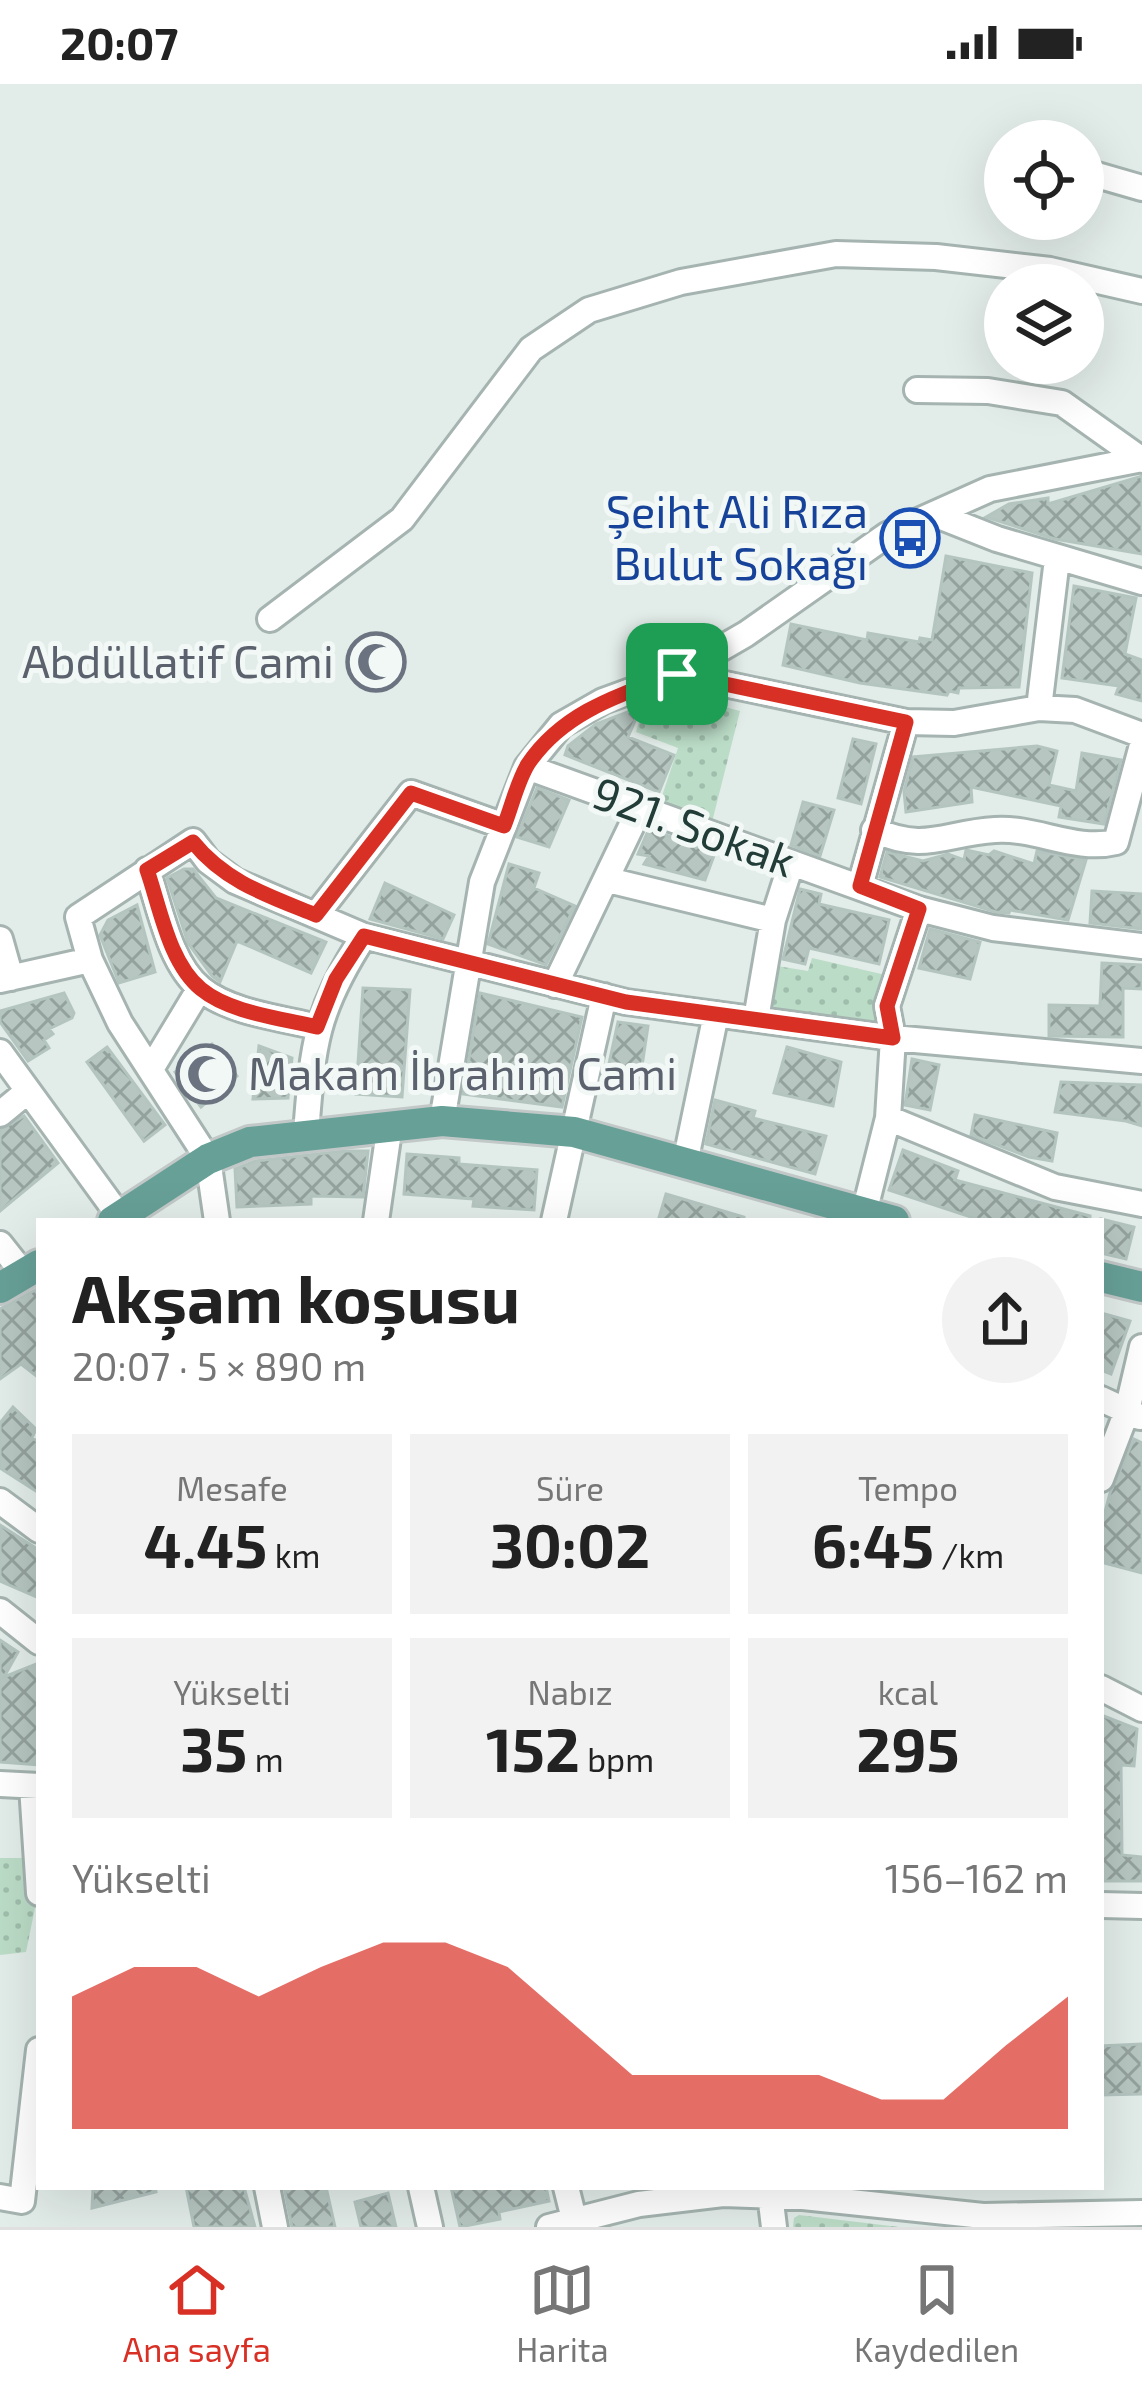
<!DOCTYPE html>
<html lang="tr">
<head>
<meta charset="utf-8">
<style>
  :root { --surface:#fff; --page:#f2f2f2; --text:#222; --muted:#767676; --line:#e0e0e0; --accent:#d93025 }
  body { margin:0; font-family:"Exo 2",sans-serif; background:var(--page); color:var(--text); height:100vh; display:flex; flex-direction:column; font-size:45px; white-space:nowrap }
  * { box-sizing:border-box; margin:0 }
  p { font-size:39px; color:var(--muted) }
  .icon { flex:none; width:66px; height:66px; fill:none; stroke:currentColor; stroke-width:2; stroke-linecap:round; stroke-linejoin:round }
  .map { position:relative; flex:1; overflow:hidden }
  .details { position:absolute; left:36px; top:1134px; width:1068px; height:972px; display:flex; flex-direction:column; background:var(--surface); border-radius:0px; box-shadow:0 12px 48px #0002 }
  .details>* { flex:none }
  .tools { position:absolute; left:984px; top:36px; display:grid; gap:24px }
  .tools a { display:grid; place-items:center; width:120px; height:120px; border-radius:50%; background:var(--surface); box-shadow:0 12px 48px #0002; font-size:60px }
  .pin { position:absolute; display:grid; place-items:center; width:102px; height:102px; color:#fff; margin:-51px; border-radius:24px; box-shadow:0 6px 18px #0006 }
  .round { display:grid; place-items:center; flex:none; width:126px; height:126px; border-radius:63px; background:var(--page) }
  .head { display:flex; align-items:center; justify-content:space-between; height:204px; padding:0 36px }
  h1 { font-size:66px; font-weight:700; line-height:90px }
  .metrics { display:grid; grid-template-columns:repeat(3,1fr); gap:18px; height:204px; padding:12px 36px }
  .metrics div { display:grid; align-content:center; border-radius:0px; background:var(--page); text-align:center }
  .metrics b { font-size:60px; font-weight:700 }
  .metrics small { font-size:33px; font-weight:400 }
  .metrics p { font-size:33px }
  .chart { height:336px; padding:24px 36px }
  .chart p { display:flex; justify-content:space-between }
  .chart svg { width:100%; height:216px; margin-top:12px; fill:var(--accent); opacity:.7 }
  .status { display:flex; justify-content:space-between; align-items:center; height:84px; padding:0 60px; background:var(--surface); direction:ltr }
  .status svg { height:33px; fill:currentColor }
  .menu { display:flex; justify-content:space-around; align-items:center; height:168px; border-top:3px solid var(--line); background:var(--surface); font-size:33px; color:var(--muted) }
  .menu a { display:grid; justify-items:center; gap:6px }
  .menu .current { color:var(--accent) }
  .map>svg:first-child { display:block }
</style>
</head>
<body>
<div class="status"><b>20:07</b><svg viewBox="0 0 49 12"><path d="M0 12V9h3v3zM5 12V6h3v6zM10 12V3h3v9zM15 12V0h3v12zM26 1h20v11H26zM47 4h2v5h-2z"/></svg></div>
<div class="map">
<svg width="1142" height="2143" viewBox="0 0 1142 2143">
  <defs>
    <pattern id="park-dots" width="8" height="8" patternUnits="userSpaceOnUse" patternTransform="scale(3)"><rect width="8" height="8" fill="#bbdcc7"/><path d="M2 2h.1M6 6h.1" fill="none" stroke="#a0beac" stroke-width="1.8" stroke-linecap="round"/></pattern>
    <pattern id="building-cross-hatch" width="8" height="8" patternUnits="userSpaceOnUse" patternTransform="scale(3)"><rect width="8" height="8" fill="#b7c6c1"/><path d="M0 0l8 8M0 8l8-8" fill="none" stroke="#94a29e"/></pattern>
  </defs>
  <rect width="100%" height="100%" fill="#e2ece8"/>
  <path fill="url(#park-dots)" d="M672,609L740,627L712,738L659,721L678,664L636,648L645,617Z
    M812,874L890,892L874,945L762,931L771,881L808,887Z
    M0,1774H23L36,1819L26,1868L0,1871Z
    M799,2131L899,2143H793L794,2134Z"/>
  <path fill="url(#building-cross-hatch)" stroke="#b4c5c0" stroke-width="3" d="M1142,392V470L1055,455L986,433L1009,420L1048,414V420Z
    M946,472L1032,489L1019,603L959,604L958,609L949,607L947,611L860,599L783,581L791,540L867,556L868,549L919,558L920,554L932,556Z
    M1074,502L1136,514L1125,570L1142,576V617L1116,610L1119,602L1062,594Z
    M377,552L397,590L375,602L356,567Z
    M641,623L628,653L674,671L659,708L565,671L568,662L596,640Z
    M853,655L876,660L861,720L838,714Z
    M1037,662L1057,667L1049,701L1076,707L1082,669L1121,676L1104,740L1059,733L1061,722L971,703L972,718L906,728L904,707L913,673Z
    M537,704L569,716L549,763L517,753Z
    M803,718L834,726L820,772L791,761Z
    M649,745L715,769L705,796L644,780L649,772L638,770Z
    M966,766L989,771L994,767L1034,780L1037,767L1086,776L1068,836L1010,826L1009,829L996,828L880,793L887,768L923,777L948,770L964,776Z
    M509,780L539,789L534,804L575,822L546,881L488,860Z
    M184,785H193L216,814L326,858L311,889L237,857L220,898L212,892L188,859L167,794Z
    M385,799L454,831L443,855L370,835Z
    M800,805L821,810L819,820L889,836L879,880L809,864L805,880L783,875Z
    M1092,807L1142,810V845L1090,839Z
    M137,821L155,888L119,899L100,851L108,836Z
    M930,845L980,858L970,895L919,884Z
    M1102,879L1142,881V905L1123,904V953L1049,952V921L1100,922Z
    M363,904L410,906L402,1013L356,1010Z
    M64,909L74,929L72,934L49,945L53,950L44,956L49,964L28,977L0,938V927Z
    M480,909L582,933L562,1023L463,1010Z
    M618,938L648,942L642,982L651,983L646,1005L605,998Z
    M212,960L237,992L201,1023L175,988Z
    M259,962L292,974L288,1014L253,1015Z
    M107,963L165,1041L144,1057L87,978Z
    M787,963L841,978L833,1022L774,1009Z
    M912,975L939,981L930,1026L905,1021Z
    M1061,998L1142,1001V1042L1126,1037L1055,1028Z
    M715,1016L755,1027L753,1034L826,1052L815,1090L706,1060Z
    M975,1031L1057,1049L1052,1077L1029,1073L971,1051Z
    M24,1032L58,1079L0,1127V1046Z
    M903,1066L958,1087L955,1096L1090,1132V1137H983L889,1106Z
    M344,1067H368L363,1113L311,1112V1120L237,1123L235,1085L255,1077Z
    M407,1070L459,1074V1080L537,1086L534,1126L473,1122L474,1115L404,1110Z
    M666,1110L744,1133V1137H658Z
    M1101,1135L1134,1143L1126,1175L1101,1169Z
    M39,1204V1294L21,1280L0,1295V1225Z
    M1101,1229L1130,1237L1111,1290L1101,1286Z
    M13,1323L36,1345L32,1354L39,1358V1409L0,1384V1339Z
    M1134,1355L1142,1359V1489L1101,1478V1443L1110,1409Z
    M0,1441L39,1466V1514L0,1497Z
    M0,1556L18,1568L4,1593L39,1579V1681L0,1678Z
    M1101,1631L1137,1645L1134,1682L1121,1681L1122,1771L1142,1773V1797H1101Z
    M1142,1960V2010L1101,2011V1962Z
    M93,2103H155L156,2108L92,2124Z
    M186,2103H244L255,2143H194Z
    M284,2103H326L335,2143H292Z
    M451,2103H546L549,2117L499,2128L500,2135L460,2143Z
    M388,2109L396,2143H361L355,2118Z"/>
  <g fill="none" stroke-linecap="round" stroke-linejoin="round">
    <g stroke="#a5b4b0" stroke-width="30">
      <path id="minor" d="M1083,87L1142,104
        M917,306L988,307L1062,319L1142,376
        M934,430L997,455L1142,498
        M270,535L402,435L531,265L589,226L681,198L836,170L936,173L1050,186L1142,207
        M677,590L906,638L954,639L1039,624L1075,626L1142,651
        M1039,624L1057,475
        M527,683L919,825L993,844L1142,862
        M874,746C926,769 944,749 995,746C1036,743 1075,768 1116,758L1142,661
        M147,786C160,823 169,879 201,905C231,929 281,934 317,943
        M608,796L773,836
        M860,802L906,638
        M316,831L411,709L504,742
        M0,855L11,894
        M0,896L90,876
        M555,901L640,724
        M756,935L773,836L791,780
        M0,968L120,1133
        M151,985L200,904
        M0,1030L28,1007
        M888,1034L1055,1103L1142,1120
        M442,1037L482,798L527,683L561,641L603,617L677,590L746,550L887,451L990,405L1142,375
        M306,1049C313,960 315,928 364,852
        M685,1079L716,930
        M864,1129L888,1034L893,954L887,922L919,825
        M217,1137L208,1075L120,939L90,876L78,833L193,757L208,777L235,797L364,852L626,918L893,954L1142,977
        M376,1137L390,1040
        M554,1137L604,912
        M0,1160L23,1189
        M1101,1315L1140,1333
        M1101,1395L1127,1327L1142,1263
        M0,1417L39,1446
        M0,1527L39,1558
        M1101,1604L1142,1625
        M0,1700L39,1702
        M32,1702L39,1809
        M1101,1821L1142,1822
        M267,2103L275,2143
        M421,2103L430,2143
        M566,2103L574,2135
        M770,2110L774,2143
        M0,2113L22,2117L39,1966
        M549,2143L639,2120L723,2110L803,2113L983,2132L1142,2129"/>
    </g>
    <g stroke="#c1c8c7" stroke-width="36">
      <path id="major" d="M113,1137L208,1075L250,1058L442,1037L574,1048L894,1137
        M1101,1193L1142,1203
        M0,1204L39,1181"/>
    </g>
    <use href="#minor" stroke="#fff" stroke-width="24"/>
    <use href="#major" stroke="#67a097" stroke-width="30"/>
  </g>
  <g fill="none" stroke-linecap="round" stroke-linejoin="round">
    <g stroke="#fff" stroke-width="24">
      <path id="route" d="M677,590L906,638L860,802L919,825L887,922L893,954L626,918L364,852L336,895L317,943C281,934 230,929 201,905C169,879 160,823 147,786L193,758C225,798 269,812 316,831L411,709L504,742C512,722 517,698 528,680C564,627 620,611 677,590Z"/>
    </g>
    <use href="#route" stroke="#d93025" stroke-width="15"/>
  </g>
  <defs>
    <g id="bus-ring" transform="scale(3)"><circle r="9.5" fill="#f2f8f6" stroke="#1a4fb4" stroke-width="1.5"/><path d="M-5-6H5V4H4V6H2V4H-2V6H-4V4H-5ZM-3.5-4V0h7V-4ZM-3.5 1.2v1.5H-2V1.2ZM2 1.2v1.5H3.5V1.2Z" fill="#1a4fb4"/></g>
    <g id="mosque-ring" transform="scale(3)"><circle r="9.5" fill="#f2f8f6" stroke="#6b7280" stroke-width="1.5"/><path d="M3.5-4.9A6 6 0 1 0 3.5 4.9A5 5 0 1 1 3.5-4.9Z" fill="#6b7280"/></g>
  </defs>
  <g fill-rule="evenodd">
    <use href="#bus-ring" x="910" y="454"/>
    <use href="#mosque-ring" x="376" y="578"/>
    <use href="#mosque-ring" x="206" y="990"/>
  </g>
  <g text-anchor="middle" stroke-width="10" stroke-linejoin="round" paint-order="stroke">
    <g font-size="45" fill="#164399" stroke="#f2f8f6" text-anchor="end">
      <text x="868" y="444">Şeiht Ali Rıza<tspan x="868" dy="52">Bulut Sokağı</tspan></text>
    </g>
    <g font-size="45" fill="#5b616d" stroke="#f2f8f6" text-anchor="end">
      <text x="334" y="594">Abdüllatif Cami</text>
      <text x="248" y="1006" text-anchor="start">Makam İbrahim Cami</text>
    </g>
    <g font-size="45" fill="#223c38" stroke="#f2f8f6">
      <text transform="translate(694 743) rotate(20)" y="16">921. Sokak</text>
    </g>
  </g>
</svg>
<div class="tools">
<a><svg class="icon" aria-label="locate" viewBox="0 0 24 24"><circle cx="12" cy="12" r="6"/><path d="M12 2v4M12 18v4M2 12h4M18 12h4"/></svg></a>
<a><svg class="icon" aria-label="layers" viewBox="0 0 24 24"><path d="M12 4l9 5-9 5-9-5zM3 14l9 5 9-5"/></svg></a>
</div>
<div class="pin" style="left:677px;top:590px;background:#1e9e55"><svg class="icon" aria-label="arrive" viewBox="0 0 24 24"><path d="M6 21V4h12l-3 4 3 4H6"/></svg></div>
<section class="details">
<div class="head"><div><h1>Akşam koşusu</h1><p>20:07 · 5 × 890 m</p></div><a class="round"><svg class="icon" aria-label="share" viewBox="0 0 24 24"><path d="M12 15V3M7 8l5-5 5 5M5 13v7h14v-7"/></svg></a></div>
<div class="metrics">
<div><p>Mesafe</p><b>4.45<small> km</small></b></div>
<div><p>Süre</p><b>30:02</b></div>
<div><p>Tempo</p><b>6:45<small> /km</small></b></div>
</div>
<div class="metrics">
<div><p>Yükselti</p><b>35<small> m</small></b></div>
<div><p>Nabız</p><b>152<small> bpm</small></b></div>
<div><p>kcal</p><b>295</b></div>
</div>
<div class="chart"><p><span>Yükselti</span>156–162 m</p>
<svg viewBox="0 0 160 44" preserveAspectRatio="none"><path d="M0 44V17L10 11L20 11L30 17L40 11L50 6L60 6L70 11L80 22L90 33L100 33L110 33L120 33L130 38L140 38L150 27L160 17V44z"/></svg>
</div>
</section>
</div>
<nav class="menu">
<a class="current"><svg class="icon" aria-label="home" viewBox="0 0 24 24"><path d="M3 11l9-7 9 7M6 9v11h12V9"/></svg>Ana sayfa</a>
<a><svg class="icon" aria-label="map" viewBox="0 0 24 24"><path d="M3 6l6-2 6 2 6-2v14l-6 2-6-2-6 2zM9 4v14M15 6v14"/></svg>Harita</a>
<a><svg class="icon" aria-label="saved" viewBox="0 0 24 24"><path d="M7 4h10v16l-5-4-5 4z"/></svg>Kaydedilen</a>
</nav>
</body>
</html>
